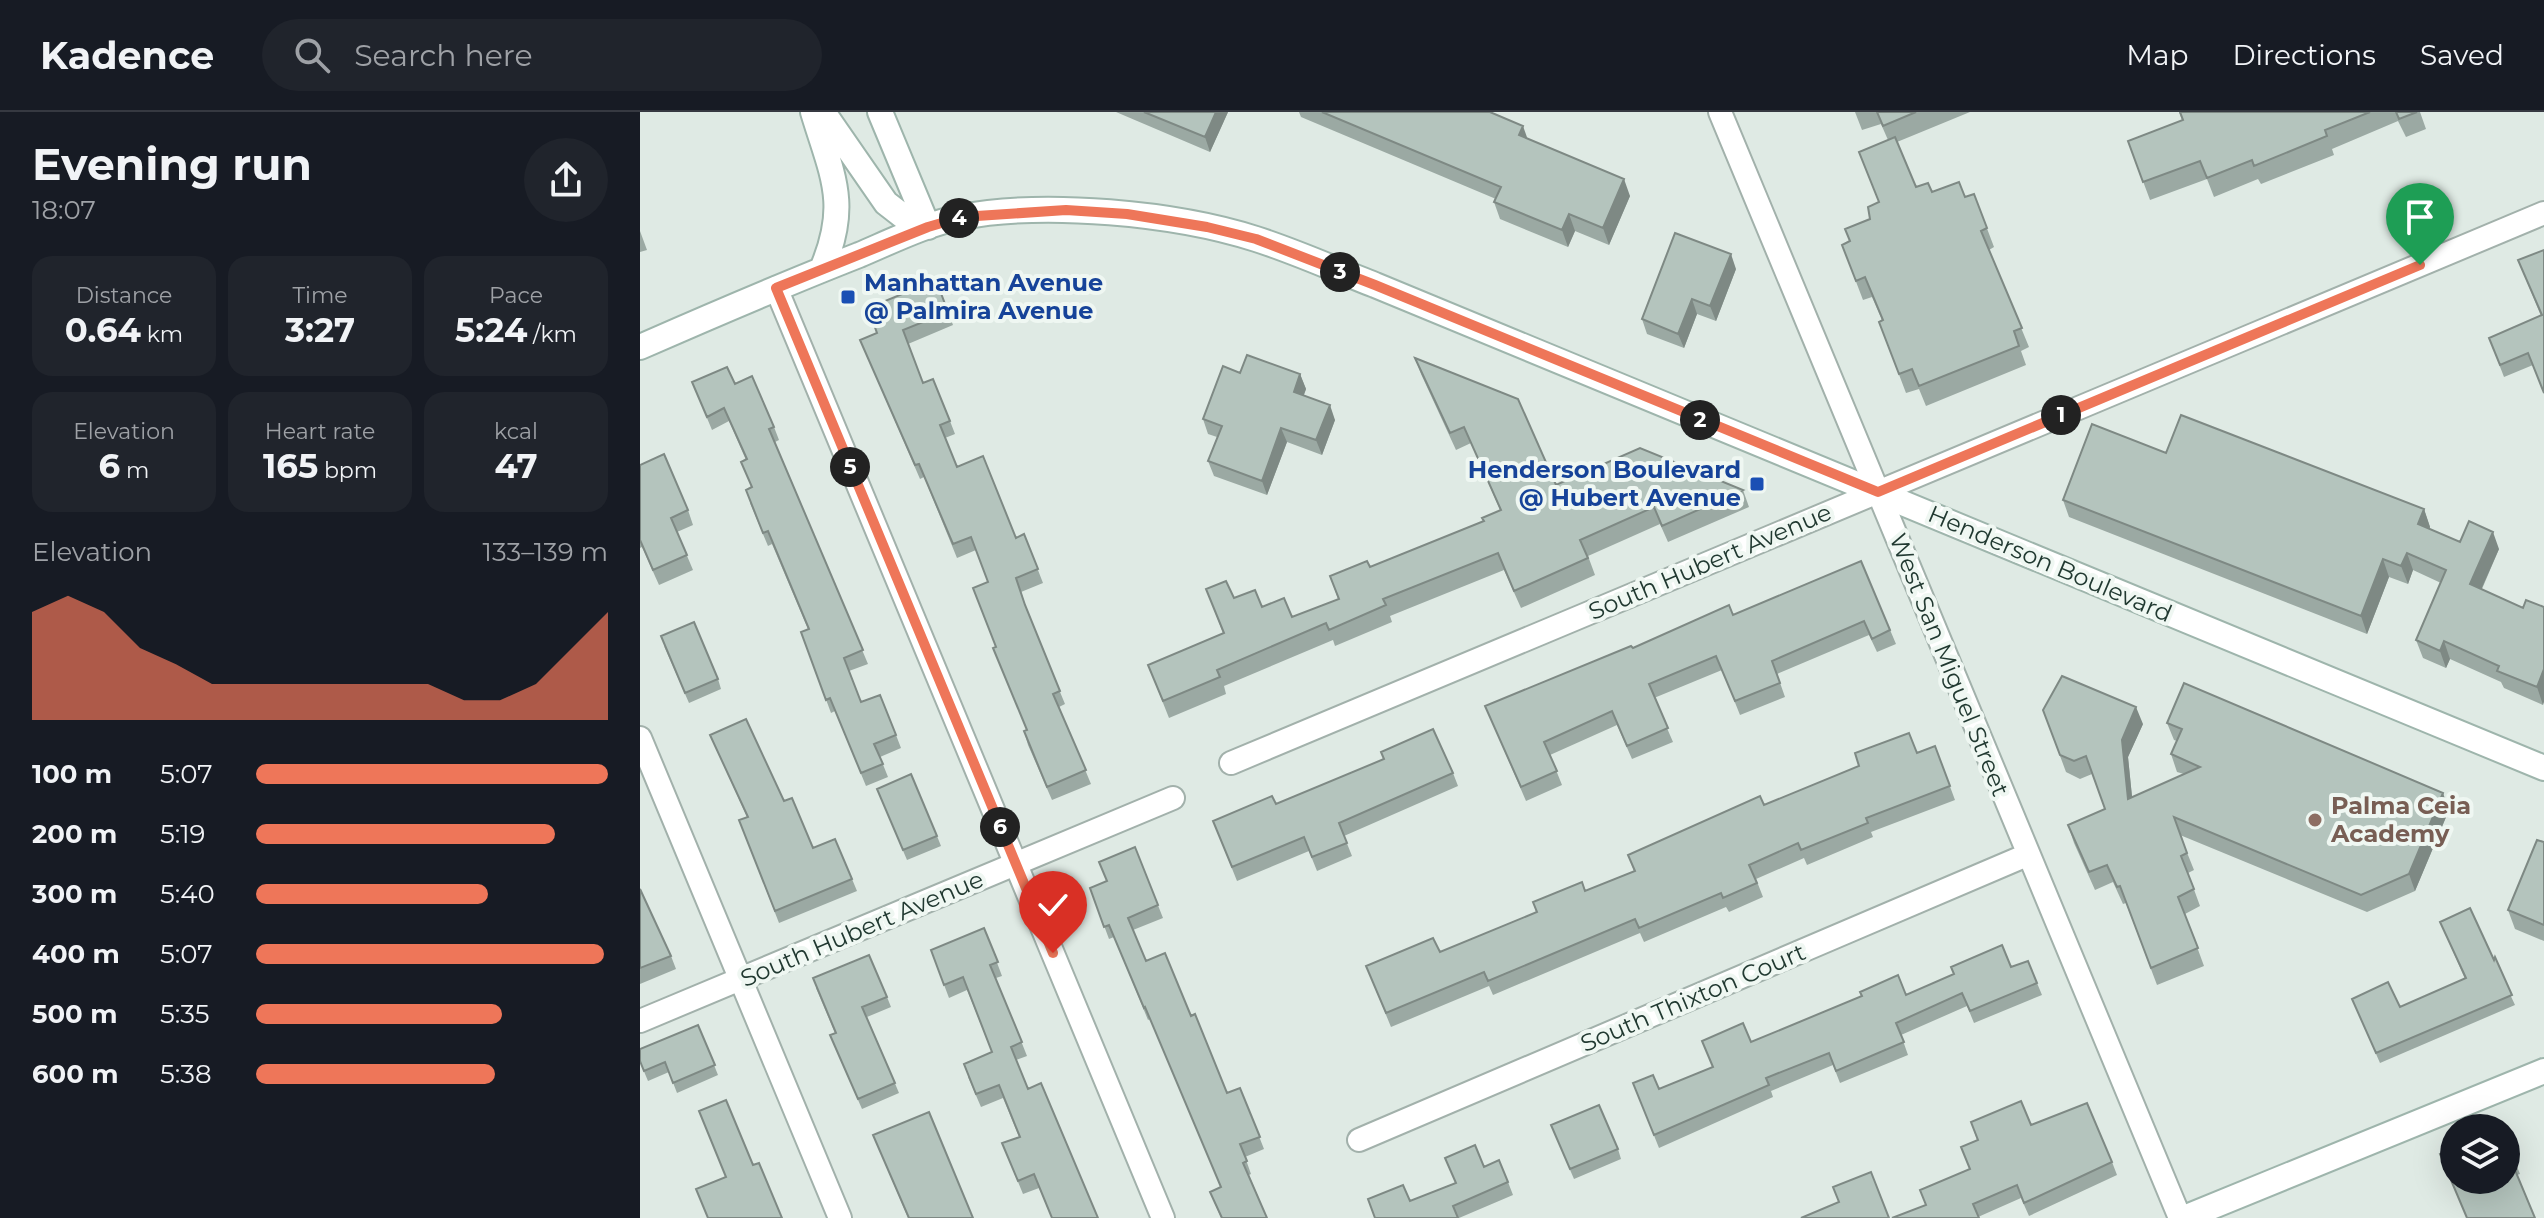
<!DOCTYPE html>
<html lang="en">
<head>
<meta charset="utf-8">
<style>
  :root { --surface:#171b24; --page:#20242c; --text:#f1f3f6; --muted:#9ea1a6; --line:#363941; --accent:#ee7659 }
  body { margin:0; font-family:Montserrat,sans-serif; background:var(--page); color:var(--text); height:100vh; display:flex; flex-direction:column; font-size:30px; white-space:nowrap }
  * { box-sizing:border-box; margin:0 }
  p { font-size:26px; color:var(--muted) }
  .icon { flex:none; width:44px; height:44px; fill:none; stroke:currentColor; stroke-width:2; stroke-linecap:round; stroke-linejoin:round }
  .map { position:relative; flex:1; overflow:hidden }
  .side { display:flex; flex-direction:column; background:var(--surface); width:640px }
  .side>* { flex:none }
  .fabs { position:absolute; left:1800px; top:1002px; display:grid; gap:16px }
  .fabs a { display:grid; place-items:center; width:80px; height:80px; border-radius:50%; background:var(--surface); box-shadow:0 8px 32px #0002; font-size:40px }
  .pin { position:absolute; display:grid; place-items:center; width:68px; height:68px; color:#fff; margin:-82px -34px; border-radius:50% 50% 50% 0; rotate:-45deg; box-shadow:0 0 8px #0007 }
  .pin .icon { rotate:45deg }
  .km { position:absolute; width:40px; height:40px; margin:-20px; border-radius:50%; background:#222; color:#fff; font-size:22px; line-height:40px; text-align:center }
  .round { display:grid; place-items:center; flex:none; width:84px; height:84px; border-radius:42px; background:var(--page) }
  .headline { display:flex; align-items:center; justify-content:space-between; height:136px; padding:0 32px }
  h1 { font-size:44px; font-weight:700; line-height:60px }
  .metrics { display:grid; grid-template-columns:repeat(3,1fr); gap:12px; height:136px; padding:8px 32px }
  .metrics div { display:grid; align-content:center; border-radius:20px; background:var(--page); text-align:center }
  .metrics b { font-size:34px; font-weight:700 }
  .metrics small { font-size:22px; font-weight:400 }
  .metrics p { font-size:22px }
  .chart { height:224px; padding:16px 32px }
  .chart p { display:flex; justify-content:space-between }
  .chart svg { width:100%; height:144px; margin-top:8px; fill:var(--accent); opacity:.7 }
  ul { padding:0 32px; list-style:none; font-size:26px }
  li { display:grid; grid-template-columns:128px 96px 1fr; align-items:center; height:60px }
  li i { height:20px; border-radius:10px; background:var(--accent) }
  header { display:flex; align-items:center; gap:48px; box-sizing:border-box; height:112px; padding:0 40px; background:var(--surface); border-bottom:2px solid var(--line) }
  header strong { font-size:38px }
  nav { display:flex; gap:44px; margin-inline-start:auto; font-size:28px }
  .search { width:560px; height:72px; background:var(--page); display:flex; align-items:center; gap:20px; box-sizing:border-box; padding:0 28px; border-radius:44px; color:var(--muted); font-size:30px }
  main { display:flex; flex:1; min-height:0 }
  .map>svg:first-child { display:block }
</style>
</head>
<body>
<header>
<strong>Kadence</strong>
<div class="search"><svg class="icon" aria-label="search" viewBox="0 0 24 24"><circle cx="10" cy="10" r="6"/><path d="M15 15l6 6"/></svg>Search here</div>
<nav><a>Map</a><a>Directions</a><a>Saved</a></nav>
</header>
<main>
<section class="side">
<div class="headline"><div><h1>Evening run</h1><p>18:07</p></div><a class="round"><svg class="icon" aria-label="share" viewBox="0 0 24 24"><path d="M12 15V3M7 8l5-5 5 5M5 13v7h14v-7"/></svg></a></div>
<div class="metrics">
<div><p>Distance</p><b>0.64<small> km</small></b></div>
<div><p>Time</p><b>3:27</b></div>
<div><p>Pace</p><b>5:24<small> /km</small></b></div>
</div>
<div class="metrics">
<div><p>Elevation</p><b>6<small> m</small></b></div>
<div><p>Heart rate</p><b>165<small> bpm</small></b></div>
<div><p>kcal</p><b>47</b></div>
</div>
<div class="chart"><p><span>Elevation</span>133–139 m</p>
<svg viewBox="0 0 160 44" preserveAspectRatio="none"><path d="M0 44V11L10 6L20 11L30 22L40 27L50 33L60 33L70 33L80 33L90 33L100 33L110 33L120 38L130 38L140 33L150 22L160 11V44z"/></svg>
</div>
<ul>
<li><b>100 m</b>5:07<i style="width:100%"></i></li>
<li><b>200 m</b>5:19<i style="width:85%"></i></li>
<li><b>300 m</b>5:40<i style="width:66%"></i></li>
<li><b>400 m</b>5:07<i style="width:99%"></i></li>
<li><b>500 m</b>5:35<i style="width:70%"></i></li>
<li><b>600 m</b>5:38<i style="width:68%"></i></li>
</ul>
</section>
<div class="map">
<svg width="1904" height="1106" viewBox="0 0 1904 1106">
  <rect width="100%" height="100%" fill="#dfeae4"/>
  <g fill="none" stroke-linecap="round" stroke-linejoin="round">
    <g stroke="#a2b1ab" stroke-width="26">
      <path id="street" d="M1080,0L1540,1106
        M136,176L523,1106
        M0,626L200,1106
        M591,651L1904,101
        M0,909L533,686
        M719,1028L1387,743"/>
    </g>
    <g stroke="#9eb5ac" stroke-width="28">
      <path id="secondary" d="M173,0C192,63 210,92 182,157
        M183,0L246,91L264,105L288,115
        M240,0L288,115
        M0,235C73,203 145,172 219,143C252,129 286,112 321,105C405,89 535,101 616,127C657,140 696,158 735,173L1904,656
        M1544,1106L1904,959"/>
    </g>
    <use href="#street" stroke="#fff" stroke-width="22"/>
    <use href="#secondary" stroke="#fff" stroke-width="24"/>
  </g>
  <path fill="#9ba9a3" d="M476,0H588L570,40Z
    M659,0H850L888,27L990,84L969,133L935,119L928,135L860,107L854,90L856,87L661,5Z
    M1215,0H1330L1257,30L1276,75L1292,80L1325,85L1334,82L1354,135L1349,138L1389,235L1381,239L1386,253L1286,294L1279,277L1266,281L1239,210L1242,208L1232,185L1223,188L1202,133L1209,129L1230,107L1238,90L1248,28L1241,12L1222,18Z
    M1539,0H1780L1786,17L1766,25L1758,9L1692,37L1694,43L1621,72L1618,67L1574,85L1567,67L1510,88L1488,29L1542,8Z
    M0,119L7,138L0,140Z
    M1904,138V282L1893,253L1864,265L1849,226L1901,204L1878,148Z
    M1096,157L1076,209L1057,202L1044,236L1007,222L1002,207Z
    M296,168L313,213L268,232L283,271L310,309L315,322L305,326L317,355L376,426L384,422L403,471L381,480L387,500L425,592L419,595L451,672L412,688L388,633L384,619L387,618L353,536L355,535L348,470L336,438L317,446L284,365L280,367L220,228L237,221Z
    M775,246L916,373L1103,378L1109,395L1028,430L1020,412L948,444L955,463L881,496L864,458L750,504L752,510L695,534L693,528L584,574L586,582L529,606L508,553L583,521L566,477L652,505L698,487L690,464L730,455L843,409L860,398L831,331L816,338L781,262Z
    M660,262L666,277L664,283L695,308L682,343L647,330L627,383L574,364L568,349L577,325L568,322L563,307Z
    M52,270L95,272L134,315L139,328L135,330L228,552L209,559L221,590L256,623L261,636L240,645L248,665L226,674L195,599L191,601L161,520L168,517L132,432L128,434L110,391L112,376L101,350L106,348L89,309L72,318Z
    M1526,341L1784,397L1790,415L1789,417L1820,430L1859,437L1842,477L1883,496L1904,495L1903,593L1864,576L1861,570L1810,547L1806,556L1783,546L1776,528L1801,471L1773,458L1768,472L1749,465L1727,522L1429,405L1423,388Z
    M0,353L48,398L53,413L37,420L53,458L19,473L2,435L0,436Z
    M1221,449L1256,532L1237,540L1229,523L1137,562L1145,585L1100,603L1082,558L1014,586L1033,630L992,647L977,613L910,643L922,673L886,689L845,594L993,536L1093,503Z
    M24,534L78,567L81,577L49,591Z
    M1403,598L1503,612L1488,645L1492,685L1544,662L1537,660L1531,642L1537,629L1534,628L1527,611L1809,698L1775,779L1727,800L1540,723L1554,758L1548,761L1560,794L1545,802L1564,854L1517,873L1486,791L1483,792L1473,770L1455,778L1434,731L1428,713L1465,697L1452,662L1440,667L1426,660Z
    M70,623L144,689L173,736L212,767L217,779L139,811L99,708L107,705Z
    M1295,634L1315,688L1231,720L1233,725L1167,753L1164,746L1116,767L1123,785L1089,800L1086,795L1004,830L1000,821L853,883L849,874L751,915L726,854L800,840L896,800L893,790L945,779L994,759L988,743L1124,693Z
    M813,661L818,674L704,724L712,744L677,759L669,739L597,769L573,709L636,692Z
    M241,687L297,724L301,734L267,748Z
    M1904,730V829L1875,817L1868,798Z
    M495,735L523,806L493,818L506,849L551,904L587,981L600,976L624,1037L605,1045L611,1062L609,1063L627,1106H581L570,1080L581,1075L510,907L508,908L474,825L469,827L450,776L467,769Z
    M0,777L31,844L36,857L0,872Z
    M1800,810L1854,848L1875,893L1740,951L1712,887L1760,895L1825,867Z
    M344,816L362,864L356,866L387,944L376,948L388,977L458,1106H412L399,1076L383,1082L362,1031L379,1025L363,986L341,995L328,965L352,940L327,878L309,886L291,838Z
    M1371,855L1397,871L1402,883L1334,911L1327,894L1261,923L1268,943L1200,971L1193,953L1131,979L1133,985L1019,1036L993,971L1019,977L1072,955L1111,930L1266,883Z
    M176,876L247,885L251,895L227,905L259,981L222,997L194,933L190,923L195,921Z
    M58,913L78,963L37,981L29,960L8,969L0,950Z
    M1331,1010L1472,1050L1477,1063L1389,1104L1381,1086L1338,1105L1286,1093L1330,1058L1321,1035L1337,1028Z
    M233,1023L333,1106H268Z
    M915,1023L978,1037L981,1047L934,1067Z
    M1866,1027L1880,1062L1877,1063L1895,1106H1827L1800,1042Z
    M844,1055L868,1070L873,1083L819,1106H735L770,1089L815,1071Z"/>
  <path fill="#7e8984" d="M576,0H588L570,40L565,25Z
    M883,14L889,31L879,23Z
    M984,67L990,84L969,133L963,116Z
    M929,102L935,119L928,135L922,118Z
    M1091,142L1096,157L1076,209L1070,194Z
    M1052,187L1057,202L1044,236L1038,222Z
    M660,262L666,277L659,295L654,280Z
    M690,293L695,308L682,343L676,328Z
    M641,316L647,330L627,383L622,369Z
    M1784,397L1790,415L1784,430L1778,412Z
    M1853,420L1859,437L1836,489L1830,472Z
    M1767,441L1773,458L1768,472L1761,454Z
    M1743,447L1749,465L1727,522L1721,504Z
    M1804,529L1810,547L1806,556L1800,539Z
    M1904,557V590L1903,593L1897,575Z
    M1496,595L1503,612L1488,645L1494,704L1488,687L1482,628Z
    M1803,681L1809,698L1775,779L1769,762Z"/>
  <path fill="#b4c4bd" stroke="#7e8984" stroke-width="2" d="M504,0H576L565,25Z
    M682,0H850L883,14L879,23L984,67L963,116L929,102L922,118L854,90L861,75Z
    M1237,0H1276L1243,14Z
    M1540,0H1730L1685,18L1687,24L1614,54L1612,48L1567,66L1560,49L1503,70L1488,29L1543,8Z
    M1756,0H1777L1759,7Z
    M1255,25L1276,75L1288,71L1292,80L1319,70L1325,85L1334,82L1347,116L1341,119L1382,216L1374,219L1379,234L1279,274L1272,257L1259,262L1239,210L1243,208L1225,165L1216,169L1202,133L1210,129L1205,117L1230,107L1228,95L1239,90L1219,40Z
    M1035,121L1091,142L1070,194L1052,187L1038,222L1002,207Z
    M1904,138V281L1888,241L1860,253L1849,226L1902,203L1878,148Z
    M296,168L308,200L263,218L283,271L293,267L310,309L300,313L317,355L343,344L376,426L384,422L398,457L376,466L385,493L420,579L413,582L446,658L407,675L384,619L387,618L353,536L356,535L333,476L348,470L331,425L313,432L279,352L275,353L220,228L237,221L228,196Z
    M607,243L660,262L654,280L690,293L676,328L641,316L622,369L568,349L582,314L563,307L583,254L600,261Z
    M775,246L878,287L916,373L1000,336L1103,378L1022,414L1014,395L940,428L948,446L874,479L858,441L743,487L746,493L689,518L686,511L577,558L580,565L523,589L508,553L584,521L566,477L586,469L594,486L615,478L622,495L644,486L652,505L699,487L690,464L727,449L730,455L844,409L842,406L861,398L824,315L810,321Z
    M87,255L95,272L112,264L134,315L129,317L223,538L204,546L221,590L240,583L256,623L234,632L243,652L221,661L190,586L186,588L161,520L169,517L128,419L123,421L106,378L112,375L101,350L107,347L84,296L67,305L52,270Z
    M1541,303L1784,397L1778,412L1820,430L1829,409L1853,420L1830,472L1883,496L1886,488L1904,495V557L1897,575L1857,559L1859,554L1804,529L1800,539L1776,528L1806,458L1767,441L1761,454L1743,447L1721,504L1423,388L1452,312L1526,341Z
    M24,342L48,398L31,406L47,443L13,458L0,428V353Z
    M1221,449L1250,518L1232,527L1224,509L1132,549L1140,571L1095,589L1076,544L1009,572L1028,616L987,634L972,599L904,630L917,659L881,675L845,594L991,534L993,536L1089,493L1093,503Z
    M54,510L78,567L45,581L21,524Z
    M1422,564L1496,595L1482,628L1488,687L1560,655L1531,642L1542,617L1527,611L1544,571L1803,681L1769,762L1721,783L1534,705L1547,741L1541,744L1554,777L1538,785L1558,836L1511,856L1480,774L1477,775L1467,753L1449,760L1428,713L1465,697L1446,644L1434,649L1420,643L1403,598Z
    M106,607L144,689L152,686L173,736L195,727L212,767L135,799L99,708L108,705L70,623Z
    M793,617L813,661L699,711L707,731L672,745L664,725L592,755L573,709L632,684L636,692L744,647L741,640Z
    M1269,621L1277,641L1295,634L1310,674L1226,706L1228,711L1161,738L1158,731L1109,753L1117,771L1083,786L1081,781L999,816L995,807L848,869L844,860L746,901L726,854L793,826L800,840L897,800L893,790L942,770L945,779L995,759L988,743L1120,684L1124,693L1219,654L1215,641Z
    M271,662L297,724L263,738L237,677Z
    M1897,728L1904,730V813L1868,798Z
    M495,735L518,793L488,806L506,849L525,841L551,904L555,902L587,981L600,976L620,1025L600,1032L607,1049L603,1051L627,1106H582L570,1080L581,1075L505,895L504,896L469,813L464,815L450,776L467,769L459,750Z
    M0,777L31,844L0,856Z
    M1830,796L1854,848L1855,845L1872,883L1736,941L1712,887L1748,870L1760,895L1826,866L1800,810Z
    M344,816L358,850L350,853L382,930L371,935L388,977L401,971L458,1106H412L394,1062L378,1069L362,1031L380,1025L359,973L336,982L324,952L352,940L323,865L304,873L291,838Z
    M1362,833L1371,855L1388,849L1397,871L1330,899L1322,881L1256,911L1264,930L1196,959L1189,941L1126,966L1129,973L1014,1023L993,971L1013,963L1019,977L1073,955L1062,929L1103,911L1111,930L1222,884L1220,880L1258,863L1266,883L1314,862L1311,855Z
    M229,843L247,885L222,895L255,971L218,987L190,923L196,921L173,866Z
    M58,913L75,953L33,971L25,950L4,959L0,949V937Z
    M86,988L113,1053L119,1051L142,1106H68L56,1077L86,1065L59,999Z
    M1381,989L1391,1013L1447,991L1472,1050L1384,1091L1377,1073L1333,1092L1339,1106H1252L1286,1093L1280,1078L1330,1057L1321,1035L1338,1028L1331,1010Z
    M959,993L978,1037L930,1057L911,1013Z
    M289,1000L333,1106H269L233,1023Z
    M1866,1027L1876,1050L1872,1051L1895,1106H1827L1800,1042L1814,1036V1068H1866Z
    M835,1033L844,1055L859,1048L868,1070L813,1094L818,1106H735L728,1087L763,1073L770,1089L816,1071L805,1046Z
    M1231,1060L1249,1106H1161L1199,1090L1193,1075Z"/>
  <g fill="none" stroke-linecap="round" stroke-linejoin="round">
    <g stroke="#fff" stroke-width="16">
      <path id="route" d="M413,841L136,176L288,115L322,105L426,98L487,102L567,115L616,127L735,173L1238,380L1780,153"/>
    </g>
    <use href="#route" stroke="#ee7659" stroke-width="10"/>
  </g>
  <g fill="#1a4fb4" stroke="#eff7f2" stroke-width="3">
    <rect x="200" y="177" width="16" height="16" rx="4"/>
    <rect x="1109" y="364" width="16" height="16" rx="4"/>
  </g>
  <circle fill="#8d6e63" stroke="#eff7f2" stroke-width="3" cx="1675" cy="708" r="8"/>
  <g text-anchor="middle" stroke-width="8" stroke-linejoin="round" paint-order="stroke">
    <g font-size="24" font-weight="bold" fill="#164399" stroke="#eff7f2" text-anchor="start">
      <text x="224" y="179">Manhattan Avenue<tspan x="224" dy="28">@ Palmira Avenue</tspan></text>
      <text x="1101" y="366" text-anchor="end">Henderson Boulevard<tspan x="1101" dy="28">@ Hubert Avenue</tspan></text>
    </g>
    <g font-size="24" fill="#213931" stroke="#eff7f2">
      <text transform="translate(1070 450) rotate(-23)" y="8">South Hubert Avenue</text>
      <text transform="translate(1410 452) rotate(23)" y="8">Henderson Boulevard</text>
      <text transform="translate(1309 553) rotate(68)" y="8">West San Miguel Street</text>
      <text transform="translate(222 817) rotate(-23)" y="8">South Hubert Avenue</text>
      <text transform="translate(1053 886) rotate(-23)" y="8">South Thixton Court</text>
    </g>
    <g font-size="24" font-weight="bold" fill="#785e54" stroke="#eff7f2" text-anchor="start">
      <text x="1691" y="702">Palma Ceia<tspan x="1691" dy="28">Academy</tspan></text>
    </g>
  </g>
</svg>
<div class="fabs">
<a><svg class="icon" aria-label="layers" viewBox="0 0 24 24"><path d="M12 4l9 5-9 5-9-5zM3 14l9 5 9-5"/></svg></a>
</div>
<div class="pin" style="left:1780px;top:153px;background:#1e9e55"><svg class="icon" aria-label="arrive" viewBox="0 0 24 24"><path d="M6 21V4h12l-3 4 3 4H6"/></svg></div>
<div class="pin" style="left:413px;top:841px;background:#d93025"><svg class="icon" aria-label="check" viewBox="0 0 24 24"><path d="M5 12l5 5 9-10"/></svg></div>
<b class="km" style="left:1421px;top:303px">1</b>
<b class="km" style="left:1060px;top:308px">2</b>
<b class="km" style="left:700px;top:160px">3</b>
<b class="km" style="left:319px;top:106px">4</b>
<b class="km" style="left:210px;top:355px">5</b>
<b class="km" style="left:360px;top:715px">6</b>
</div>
</main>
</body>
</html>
